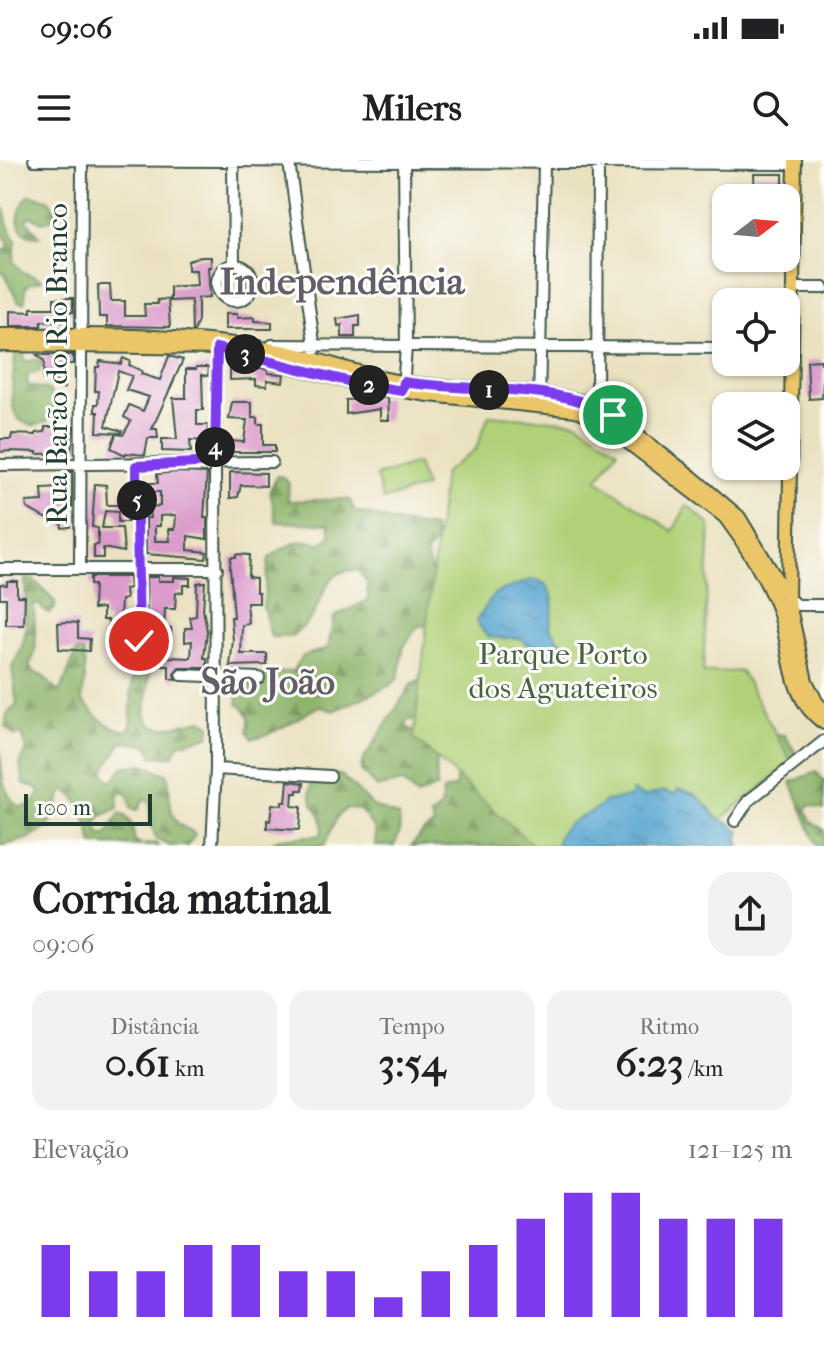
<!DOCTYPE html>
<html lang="pt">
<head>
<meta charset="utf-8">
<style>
  :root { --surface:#fff; --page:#f2f2f2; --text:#202124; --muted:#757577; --accent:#7c3aed }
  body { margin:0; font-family:"IM FELL French Canon",serif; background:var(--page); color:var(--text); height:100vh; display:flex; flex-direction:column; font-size:30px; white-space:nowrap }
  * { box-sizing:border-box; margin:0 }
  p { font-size:26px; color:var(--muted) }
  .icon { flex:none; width:44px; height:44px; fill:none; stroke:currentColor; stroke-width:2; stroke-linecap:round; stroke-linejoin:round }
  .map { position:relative; height:686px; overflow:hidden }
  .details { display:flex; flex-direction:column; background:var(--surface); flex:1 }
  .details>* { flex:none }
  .needle { width:52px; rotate:74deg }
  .fabs { position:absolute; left:712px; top:24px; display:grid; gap:16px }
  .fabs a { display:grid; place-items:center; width:88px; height:88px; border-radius:16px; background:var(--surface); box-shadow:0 2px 6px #0004; font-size:40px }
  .scale { position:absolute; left:24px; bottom:20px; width:128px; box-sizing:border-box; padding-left:8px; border:4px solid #1f3d34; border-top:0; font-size:22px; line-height:28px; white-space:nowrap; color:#1f3d34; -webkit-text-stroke:6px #fdfcf7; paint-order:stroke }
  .pin { position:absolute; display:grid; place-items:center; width:68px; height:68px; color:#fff; margin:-34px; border:4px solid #fff; border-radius:50%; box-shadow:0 2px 8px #0007 }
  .km { position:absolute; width:40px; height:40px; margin:-20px; border-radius:50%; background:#222; color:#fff; font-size:22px; line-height:40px; text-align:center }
  .round { display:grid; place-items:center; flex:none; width:84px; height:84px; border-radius:24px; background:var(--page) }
  .overview { display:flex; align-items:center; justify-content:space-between; height:136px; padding:0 32px }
  h1 { font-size:44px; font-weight:700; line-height:60px }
  .metrics { display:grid; grid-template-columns:repeat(3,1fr); gap:12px; height:136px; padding:8px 32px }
  .metrics div { display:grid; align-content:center; border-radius:20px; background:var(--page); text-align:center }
  .metrics b { font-size:40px; font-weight:700 }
  .metrics small { font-size:22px; font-weight:400 }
  .metrics p { font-size:22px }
  .chart { height:224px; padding:16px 32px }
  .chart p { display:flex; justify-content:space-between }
  .chart svg { width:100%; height:144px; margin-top:8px; stroke:var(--accent); stroke-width:6 }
  .status { display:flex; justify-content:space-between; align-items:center; height:56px; padding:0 40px; background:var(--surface); direction:ltr }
  .status svg { height:22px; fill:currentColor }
  header { display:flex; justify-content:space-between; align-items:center; height:104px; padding:0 32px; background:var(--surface); font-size:36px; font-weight:700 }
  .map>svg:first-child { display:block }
</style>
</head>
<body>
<div class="status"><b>09:06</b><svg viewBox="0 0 49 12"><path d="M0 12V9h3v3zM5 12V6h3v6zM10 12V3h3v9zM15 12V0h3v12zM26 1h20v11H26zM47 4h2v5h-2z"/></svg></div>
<header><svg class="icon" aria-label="menu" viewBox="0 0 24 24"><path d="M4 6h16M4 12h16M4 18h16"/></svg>Milers<svg class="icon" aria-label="search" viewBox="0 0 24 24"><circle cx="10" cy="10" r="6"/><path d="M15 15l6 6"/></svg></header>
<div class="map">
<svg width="824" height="686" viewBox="0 0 824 686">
  <defs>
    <pattern id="forest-firs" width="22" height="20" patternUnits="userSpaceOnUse" patternTransform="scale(2)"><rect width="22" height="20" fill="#8cb369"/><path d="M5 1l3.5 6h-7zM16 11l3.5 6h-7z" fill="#729357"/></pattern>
    <pattern id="water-ripples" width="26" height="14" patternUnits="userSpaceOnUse" patternTransform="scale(2)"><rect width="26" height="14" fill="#57a5d0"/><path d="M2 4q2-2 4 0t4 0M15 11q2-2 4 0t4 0" fill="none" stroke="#4788aa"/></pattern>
  </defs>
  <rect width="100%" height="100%" fill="#fdfcf7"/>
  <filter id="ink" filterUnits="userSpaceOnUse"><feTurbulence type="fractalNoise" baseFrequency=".0125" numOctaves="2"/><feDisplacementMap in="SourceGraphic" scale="16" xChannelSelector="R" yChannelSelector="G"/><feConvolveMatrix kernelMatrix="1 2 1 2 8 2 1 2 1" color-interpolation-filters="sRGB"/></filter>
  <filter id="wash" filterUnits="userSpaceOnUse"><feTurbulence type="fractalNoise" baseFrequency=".006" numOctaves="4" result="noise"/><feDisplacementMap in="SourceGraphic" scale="32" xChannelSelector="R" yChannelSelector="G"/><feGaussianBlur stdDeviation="1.8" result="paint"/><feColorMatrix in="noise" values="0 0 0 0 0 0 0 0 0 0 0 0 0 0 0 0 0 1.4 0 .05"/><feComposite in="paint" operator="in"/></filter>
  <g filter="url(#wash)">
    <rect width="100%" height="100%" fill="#eae1c0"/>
    <path fill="url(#forest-firs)" stroke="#56784e" stroke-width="2" d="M29,35L48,39L56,50L55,57L42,62L31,56L26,60L40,76C12,78 15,50 29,35Z
      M5,49L7,63L16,81L14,102L23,112L42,120L29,124L25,129V143L18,142L5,113L0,112V91L7,89L9,83L0,70V50Z
      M19,190L24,191L25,202L38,199L42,202L39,212L28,214L27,225L49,230L56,245L55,255C49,261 40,266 32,265C0,260 16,215 15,193Z
      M277,316L284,317L289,324L288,341L349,339L355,351L395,362L433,368L436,381L426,394L431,411L453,422V450L466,461V481L475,492L498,481L607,517L615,509L614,491L627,489L689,510L695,523L680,535L689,552L733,571L785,575L798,597L783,612L739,628L709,616L691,626L612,637L554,665L538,686H411L424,671L434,665L431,656L441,647L443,631L455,627L457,613L473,605L487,616L492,607L489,582L472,575L466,590L436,597L437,627L417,636L402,622L377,628L361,611L362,602L411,525L438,512L449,526L448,541L433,559L408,560L406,566L415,572L453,562L467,540V505L460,498L439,496L429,491L430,474L427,466H418L404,486L398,518L391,525L334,551L319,546C298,557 274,576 252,578L248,571C251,557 249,552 238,544L237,535L265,515L292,511L303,496L328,488L334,457L368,440L367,423L358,410C323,408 326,437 311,458C306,465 298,471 292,477H271L263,447L269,398C285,386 301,376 320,384L331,376L329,364L276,362L270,330Z
      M25,419L34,420L55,442V449L49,453L43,450L40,445L34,444C33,463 41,490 29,505L32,511L44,517L58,532C65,526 71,502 77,491L84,492L85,520L82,540C96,556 106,567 126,571L131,567V534L136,488L140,487L146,495L144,506L150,512L145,554L151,565L163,568L202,560L210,565L209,576L179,584L173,596L153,597L148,585L122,582L104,610L106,617L112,622L123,607L143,604L168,615C170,629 168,653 178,663C183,669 190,668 195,675L187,686H170L156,679L150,659V643L144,639L138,650L131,648L129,636L124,631L118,634V648L100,657L96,663L100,675H107L120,653C132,658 133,670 135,682L142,685L155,683L158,686L93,685C88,667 84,639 65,630C57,638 59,646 55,655C46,677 21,681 0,686V587C2,610 0,631 19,647L32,645L40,634L38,628L24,624L20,605L26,586L22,574L15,576L5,567L7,554L17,545L12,507L21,490L26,470Z
      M816,612L824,621V649L810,645L806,649L811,661L824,670V686H817L791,622Z
      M324,614L341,615L373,646L399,657L400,671L394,686H376L375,669L359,649L347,648L337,657L324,686H266L279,679L321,675C326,649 313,654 311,637C309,630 312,622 313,616Z"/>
    <path fill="#b1d179" stroke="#688756" stroke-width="2" d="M489,255L577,262L618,290L597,320L673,371L687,345L710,365L703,513L741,511L792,603L717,662L559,686H534L414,578L444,313L476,289Z
      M417,303L425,327L383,340L376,316Z"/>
    <path fill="url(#water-ripples)" stroke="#3b7182" stroke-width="2" d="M533,419C558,424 554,446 550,466L566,490L562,496L545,497L519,478C498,477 485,484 477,460L495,433Z
      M678,629C702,634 703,641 717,658L730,663L740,672L738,679L740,686H556C560,655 591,660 605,641L630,637L632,631L644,637L662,631L675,634Z"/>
    <g id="blocks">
      <path fill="#db9ccc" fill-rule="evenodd" d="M754,14H783V38H755Z
        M198,97H211V107H208L210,137L198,138V161L194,171H192L191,140L170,141V127L197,125L196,110H188V101Z
        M98,125H110L111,141H125V156H145L144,144H158L157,140L168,139L170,167L107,166V157H99Z
        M54,138H73V152H62V162L41,161V166H10V151L31,152V148H54Z
        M225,154H237V158L255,157V161L272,162V169H225Z
        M360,155V166H355V177H342V165L338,166L337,159Z
        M37,195H73V204H63L64,228L56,229V220H43L44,201Z
        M169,196L183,200L152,269H157L158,278H148L145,295L126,293L125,295L111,288L116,274L123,275L131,261L124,257L129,245L143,251L149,237L126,230L132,216L118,211L106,266L122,271L121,273L97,272L98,252H95V244H98L99,231H95L96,207H99L100,201L121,204L123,198L130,201L129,205L142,211L141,214L160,220Z
        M821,200V203H824L822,238L809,239L807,201Z
        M196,207H209L208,216L202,215L203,250H197V265H208L207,281L190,280L191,292L162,291V279H177L173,238H186V209H196Z
        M230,207H257L268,210V213L284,214L283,222L267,220V226L256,225V219L230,220Z
        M388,238L389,260H380V249L346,254V240Z
        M232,242H252V257H258V264H263V285H275V292H229V281L244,282L247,260L229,259Z
        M45,267H73L71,293L37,294V292L10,291L0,292V279H11L12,274L36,275V273L45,272Z
        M67,312H72V347H68L70,367L62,368L61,361L54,362V359L45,358L27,348L26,342L43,341L42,329L59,328V325L68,324Z
        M177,312L207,313L204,358H207V379L188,376V390L207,392L206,399L146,394V358H150L149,347L160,346V332H144V323H158L157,314ZM176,355L175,369H169L170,381H155V366H160V356Z
        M230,312L266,313V326L241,325L238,337L230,338Z
        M95,324L106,325L107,345H120L121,330H128V362H118V352L105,351L102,368H122L124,392L103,388V398H94V385H98V368L92,367Z
        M236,394L249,395L248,417L256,418V432H259V443H247L249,464L242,465L241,494H267V505L230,506L233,481L231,457H234L230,407L231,397H236Z
        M90,417H129L130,428L125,429L126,439L121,440L120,458H126L127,468L109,469L108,460H103V448L93,449L94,425H90Z
        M146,417H158V421H174V417L190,418V425H183V432L176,433L175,449H165L164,468H171V477H167L168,497L191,498L192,481L185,482V468H192L190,457L196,456L197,423L205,422L203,449L207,471L204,498H207V508H179L174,514L176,520L169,519V506H150L151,487H145L147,481Z
        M7,421H17V436H25L24,465H6V438H0V424L7,425Z
        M67,462L78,463V478L90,479L89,491L59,489L58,463Z
        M288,621L304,623L303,630H297V633H293L292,646L301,647L299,670L267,668V660L270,661L272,644L282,645V642H286Z"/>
    </g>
  </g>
  <g filter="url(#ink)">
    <use href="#blocks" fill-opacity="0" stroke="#3d5649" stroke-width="2"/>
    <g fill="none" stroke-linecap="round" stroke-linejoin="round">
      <g stroke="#3d5649" stroke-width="14">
        <path id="minor" d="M34,0L783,4H790L793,0
          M233,2L234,105
          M289,2L315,190
          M217 123a18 18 0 1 1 36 0a18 18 0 1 1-36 0Z
          M792,128H824
          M272,185L726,188
          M403,229L406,187L404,0
          M539,245L544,4
          M597,251L598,0
          M0,305L272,302
          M136,306L139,481
          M0,409H217
          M80,409L82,0
          M786,440L788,439L798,445H824
          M182,515L259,518
          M216,609L330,616
          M735,661L748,641L824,581
          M212,686L216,609L215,302L217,184"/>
      </g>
      <g stroke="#3d5649" stroke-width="16">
        <path id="major" d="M0,175C94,174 187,174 280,191C324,199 366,218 410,223C472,231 539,226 598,246L692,317L739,357L788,439L806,521L817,543L824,549
          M0,185L217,188L355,223L429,235L576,250L595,257L725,357C744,382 763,414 776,443C793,483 784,536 824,563
          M788,439L795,0"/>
      </g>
      <use href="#minor" stroke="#fff" stroke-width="10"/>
      <use href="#major" stroke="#ebc669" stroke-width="12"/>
    </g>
  </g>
  <g fill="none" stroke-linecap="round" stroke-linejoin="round" filter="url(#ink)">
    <g stroke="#fff" stroke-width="16">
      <path id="route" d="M139,481L136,306L215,302L217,188L355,223L402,231L404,222C469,233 554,221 613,255"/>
    </g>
    <use href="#route" stroke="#7c3aed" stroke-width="10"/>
  </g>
  <g text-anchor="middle" stroke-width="6" stroke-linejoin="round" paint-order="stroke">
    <g font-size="30" fill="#1f3d34" stroke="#fdfcf7">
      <text transform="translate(57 204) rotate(-90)" y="10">Rua Barão do Rio Branco</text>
    </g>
    <g font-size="30" fill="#446245" stroke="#fdfcf7">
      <text x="563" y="504">Parque Porto<tspan x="563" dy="34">dos Aguateiros</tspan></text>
    </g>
    <g font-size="38" font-weight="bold" fill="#615e69" stroke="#fdfcf7">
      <text x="342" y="134">Independência</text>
      <text x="268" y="534">São João</text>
    </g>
  </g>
</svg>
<div class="fabs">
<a><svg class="needle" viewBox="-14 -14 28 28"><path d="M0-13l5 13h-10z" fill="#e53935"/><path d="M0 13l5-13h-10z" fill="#757577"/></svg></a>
<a><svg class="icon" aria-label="locate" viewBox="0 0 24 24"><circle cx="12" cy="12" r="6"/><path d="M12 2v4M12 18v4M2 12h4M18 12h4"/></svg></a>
<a><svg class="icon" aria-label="layers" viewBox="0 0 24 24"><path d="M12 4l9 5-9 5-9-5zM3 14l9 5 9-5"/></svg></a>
</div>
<div class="scale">100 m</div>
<div class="pin" style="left:613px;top:255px;background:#1e9e55"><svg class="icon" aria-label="arrive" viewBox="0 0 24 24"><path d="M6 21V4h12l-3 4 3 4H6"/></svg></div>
<div class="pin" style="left:139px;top:481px;background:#d93025"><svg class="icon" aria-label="check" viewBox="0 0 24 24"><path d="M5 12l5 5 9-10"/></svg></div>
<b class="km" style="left:489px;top:230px">1</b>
<b class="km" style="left:369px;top:225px">2</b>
<b class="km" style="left:245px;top:194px">3</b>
<b class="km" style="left:215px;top:287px">4</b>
<b class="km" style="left:137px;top:340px">5</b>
</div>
<section class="details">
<div class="overview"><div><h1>Corrida matinal</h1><p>09:06</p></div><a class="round"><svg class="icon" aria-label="share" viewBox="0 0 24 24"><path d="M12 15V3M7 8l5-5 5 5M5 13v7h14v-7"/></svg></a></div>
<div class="metrics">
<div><p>Distância</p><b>0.61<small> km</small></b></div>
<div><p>Tempo</p><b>3:54</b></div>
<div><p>Ritmo</p><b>6:23<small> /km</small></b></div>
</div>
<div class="chart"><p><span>Elevação</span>121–125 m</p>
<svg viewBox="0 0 160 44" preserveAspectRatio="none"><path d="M5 44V22M15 44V30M25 44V30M35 44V22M45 44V22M55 44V30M65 44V30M75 44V38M85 44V30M95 44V22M105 44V14M115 44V6M125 44V6M135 44V14M145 44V14M155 44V14"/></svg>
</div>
</section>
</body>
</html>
